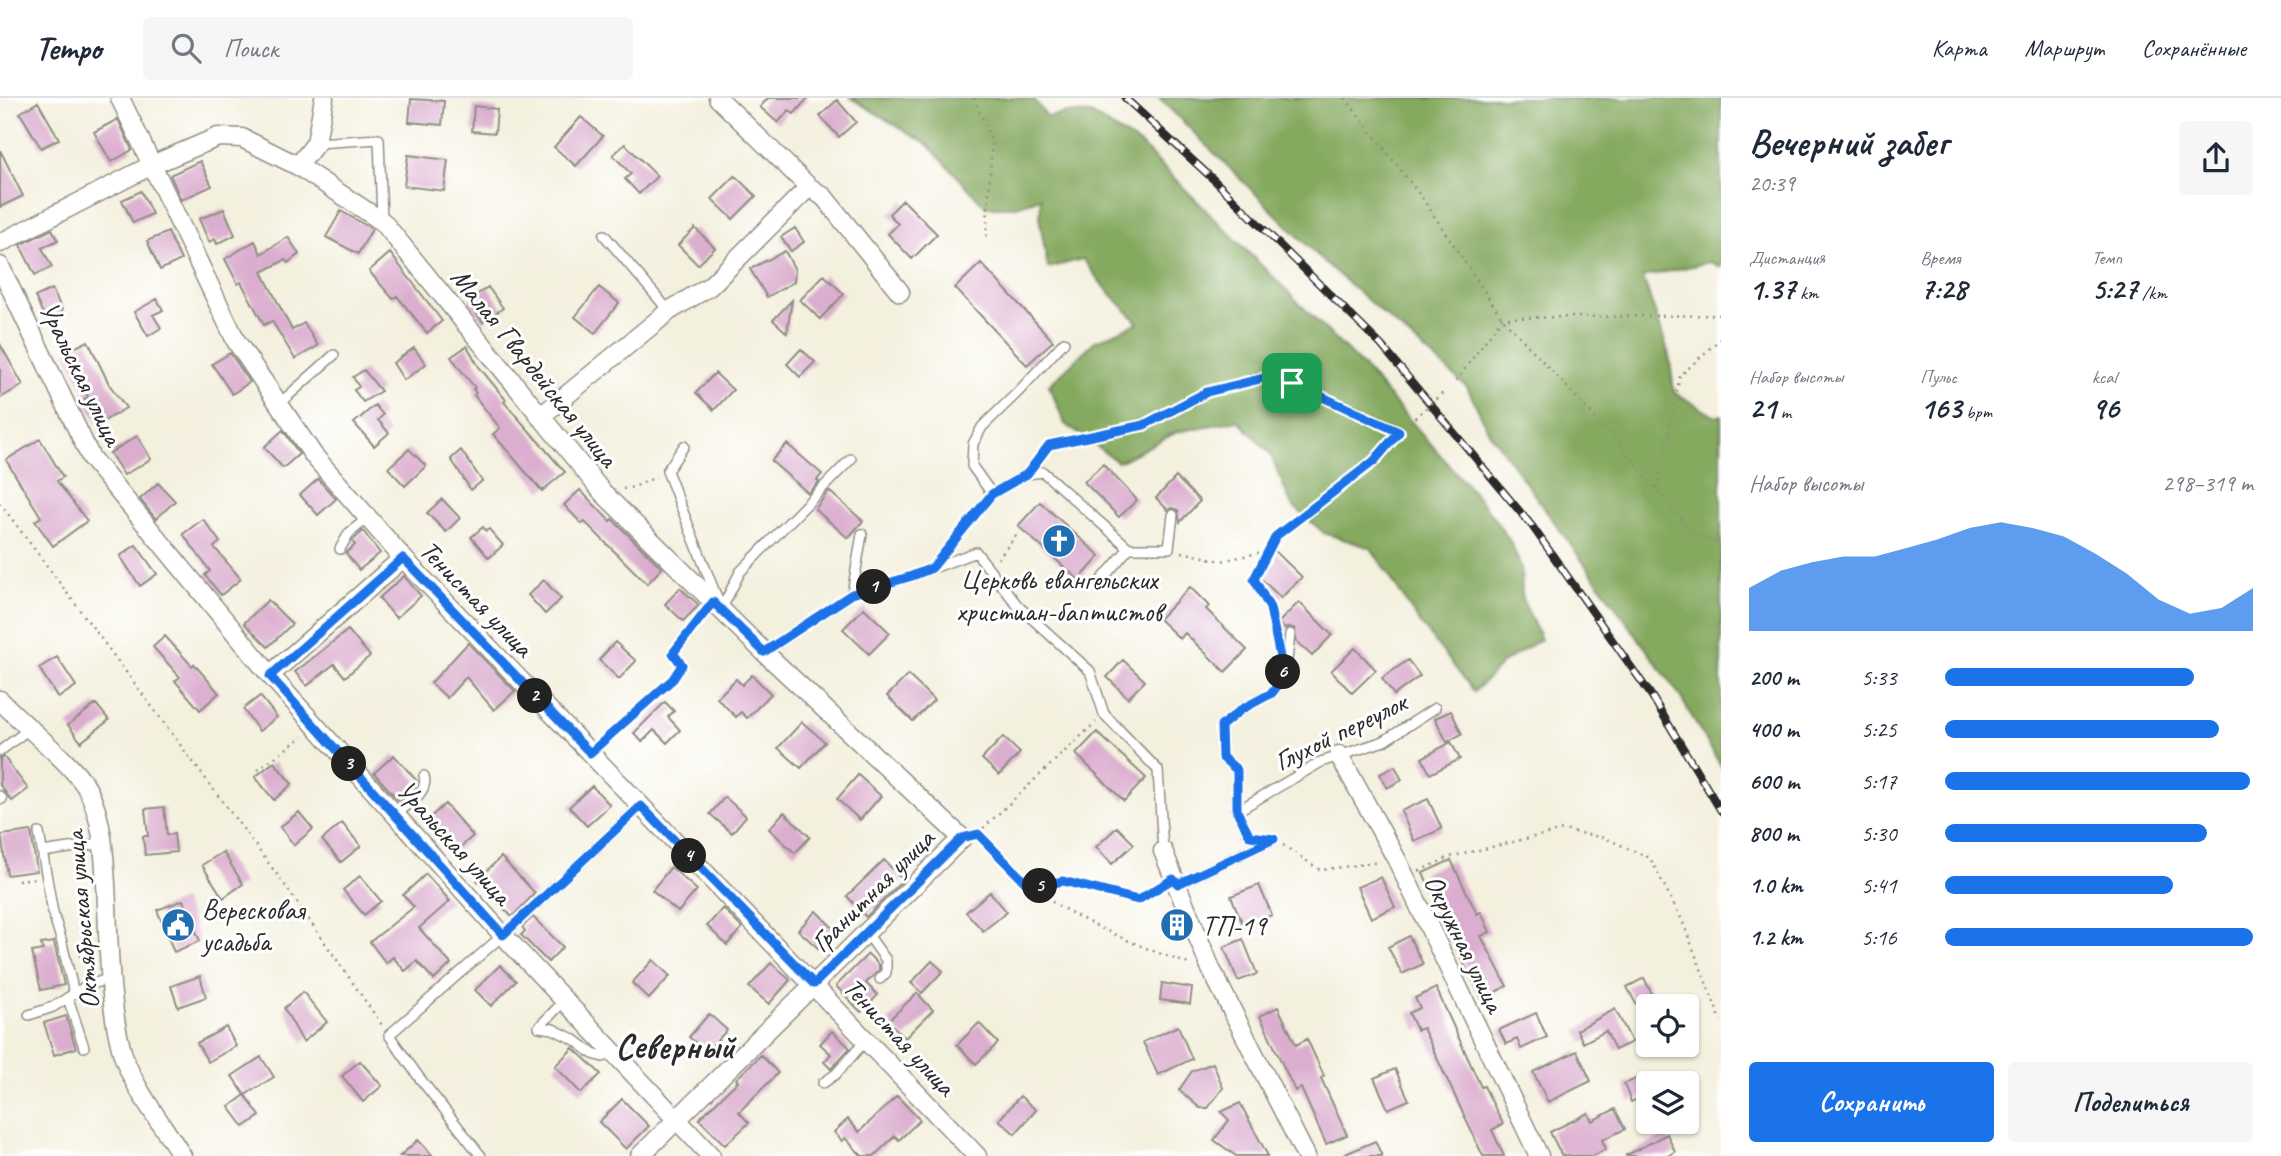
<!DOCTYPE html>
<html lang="ru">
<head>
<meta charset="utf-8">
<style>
  :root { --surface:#fff; --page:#f6f6f7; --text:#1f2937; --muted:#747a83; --line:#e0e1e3; --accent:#1a73e8 }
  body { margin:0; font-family:Caveat,sans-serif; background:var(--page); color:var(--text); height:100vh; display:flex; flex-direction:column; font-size:26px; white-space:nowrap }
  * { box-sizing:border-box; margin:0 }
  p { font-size:23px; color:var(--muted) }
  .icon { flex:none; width:38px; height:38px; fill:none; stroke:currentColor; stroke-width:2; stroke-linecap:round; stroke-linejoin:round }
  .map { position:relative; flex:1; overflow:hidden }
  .panel { display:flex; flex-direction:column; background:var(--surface); width:560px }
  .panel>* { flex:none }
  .tools { position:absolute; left:1636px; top:896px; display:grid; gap:14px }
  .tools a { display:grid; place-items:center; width:63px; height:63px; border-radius:7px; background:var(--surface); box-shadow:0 2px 5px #0004; font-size:35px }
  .pin { position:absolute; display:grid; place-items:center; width:60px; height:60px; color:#fff; margin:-30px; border-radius:14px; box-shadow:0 4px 10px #0006 }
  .km { position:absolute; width:35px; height:35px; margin:-18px; border-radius:50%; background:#222; color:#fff; font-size:19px; line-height:35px; text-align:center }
  .round { display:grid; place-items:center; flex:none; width:74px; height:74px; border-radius:7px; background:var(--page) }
  .overview { display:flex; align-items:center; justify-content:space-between; height:119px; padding:0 28px }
  h1 { font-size:38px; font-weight:600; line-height:52px }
  .metrics { display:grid; grid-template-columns:repeat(3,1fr); gap:10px; height:119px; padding:7px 28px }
  .metrics div { display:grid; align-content:center }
  .metrics b { font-size:30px; font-weight:600 }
  .metrics small { font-size:19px; font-weight:400 }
  .metrics p { font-size:19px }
  .chart { height:196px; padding:14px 28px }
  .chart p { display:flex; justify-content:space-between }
  .chart svg { width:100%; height:126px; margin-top:7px; fill:var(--accent); opacity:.7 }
  .action { display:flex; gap:14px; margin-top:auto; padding:14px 28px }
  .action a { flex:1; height:80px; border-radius:7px; background:var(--accent); color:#fff; font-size:28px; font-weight:600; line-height:80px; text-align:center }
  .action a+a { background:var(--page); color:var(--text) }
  ul { padding:0 28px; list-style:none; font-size:23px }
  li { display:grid; grid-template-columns:112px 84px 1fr; align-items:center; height:52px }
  li i { height:18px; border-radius:9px; background:var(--accent) }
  header { display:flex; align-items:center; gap:42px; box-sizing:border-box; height:98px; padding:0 35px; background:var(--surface); border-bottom:2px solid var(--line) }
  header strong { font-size:33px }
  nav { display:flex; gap:38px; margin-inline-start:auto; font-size:24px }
  .search { width:490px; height:63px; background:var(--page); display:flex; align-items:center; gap:18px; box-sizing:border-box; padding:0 24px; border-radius:7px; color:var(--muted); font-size:26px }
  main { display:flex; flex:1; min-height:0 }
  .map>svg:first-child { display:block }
</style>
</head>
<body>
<header>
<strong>Tempo</strong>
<div class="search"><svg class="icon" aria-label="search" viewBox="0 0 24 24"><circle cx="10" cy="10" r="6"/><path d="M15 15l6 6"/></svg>Поиск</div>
<nav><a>Карта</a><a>Маршрут</a><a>Сохранённые</a></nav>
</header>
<main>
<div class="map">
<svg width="1721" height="1058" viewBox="0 0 1721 1058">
  <rect width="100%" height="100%" fill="#fff"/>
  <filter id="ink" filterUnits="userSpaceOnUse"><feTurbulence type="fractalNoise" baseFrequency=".0143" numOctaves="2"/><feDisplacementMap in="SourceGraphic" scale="14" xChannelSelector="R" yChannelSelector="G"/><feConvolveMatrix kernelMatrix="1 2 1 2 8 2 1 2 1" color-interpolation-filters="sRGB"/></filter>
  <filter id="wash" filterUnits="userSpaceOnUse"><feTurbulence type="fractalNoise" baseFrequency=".00686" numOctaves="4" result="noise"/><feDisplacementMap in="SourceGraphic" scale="28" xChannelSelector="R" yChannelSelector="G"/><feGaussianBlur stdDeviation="1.57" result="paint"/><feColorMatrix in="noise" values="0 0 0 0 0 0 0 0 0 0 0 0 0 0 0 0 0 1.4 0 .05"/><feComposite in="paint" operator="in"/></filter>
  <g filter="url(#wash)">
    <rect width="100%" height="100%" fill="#f4f0de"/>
    <path fill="#85a95e" stroke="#586a44" stroke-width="2" d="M851,0H1033L1047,19L1067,15L1091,16L1141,47L1366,272L1486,409L1510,443L1521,469L1522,501L1541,541L1504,564L1474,594L1417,521L1371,450L1324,435L1291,406L1270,355L1238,322L1177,334L1118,364L1065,326L1049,287L1095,243L1138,225L1100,184L1083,161L1048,170L1040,124L1041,100L1013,109H986L928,47Z
      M1159,0H1721V169L1710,164L1643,179L1669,256L1674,294L1714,318L1721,317V668L1678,595L1489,334L1467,289L1324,164Z"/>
    <g id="blocks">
      <path fill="#dbaecf" d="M768,0H808L794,16L789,12L778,25L760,9Z
        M411,1L444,3L442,27L409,24Z
        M837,2L856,24L839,39L820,18Z
        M38,4L59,41L41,50L20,15Z
        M474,8L497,11L495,35L472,33Z
        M581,19L603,38L576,68L554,49Z
        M118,21L132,52L111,64L94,34Z
        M625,46L657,78L639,96L625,81L631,76L613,57Z
        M0,52L23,98L0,109Z
        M408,57L448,62L444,93L404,88Z
        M200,63L212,88L181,102L170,77Z
        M735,78L756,98L733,121L712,101Z
        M141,93L152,116L133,125L122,102Z
        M903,102L937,136L912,161L888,136L898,126L889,116Z
        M224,111L235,137L217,146L215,141L209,144L199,121Z
        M341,113L372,131L358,156L326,139Z
        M695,130L715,150L698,167L678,147Z
        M795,130L804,144L791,153L781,139Z
        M52,131L58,142L42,150L52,169L35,177L20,147Z
        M168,134L181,162L160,172L147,143Z
        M288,139L299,156L288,165L285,162L262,174L292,232L304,225L318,248L295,261L272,223L264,227L241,184L238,186L225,161L255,143L261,156Z
        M785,153L795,172L794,184L767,199L750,171Z
        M390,155L442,223L427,235L397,198L393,201L369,173Z
        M981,165L1053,243L1027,267L955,190Z
        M824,177L844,196L820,221L800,202Z
        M488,189L503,210L483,224L468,203Z
        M599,189L619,205L595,235L575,219Z
        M52,191L63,214L46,222L35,199Z
        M157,201L163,212L153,217L161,230L148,238L134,214Z
        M792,202L787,235L773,222Z
        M88,243L109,286L126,310L99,326L84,301L88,299L66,254Z
        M0,246L23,287L0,300Z
        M467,248L479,269L506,302L504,304L565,374L542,393L493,336L500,330L474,297L476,295L473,291L475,290L451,259Z
        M414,250L426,266L404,282L393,265Z
        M801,251L815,264L800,279L787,266Z
        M230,255L250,284L232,296L212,266Z
        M364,272L381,293L363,304L354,292L359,289L353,279Z
        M715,275L733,292L714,312L696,295Z
        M375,307L383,317L378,322L389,335L374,348L354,325Z
        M283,332L299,356L283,370L264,349Z
        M137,338L151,361L124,377L110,355Z
        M40,341L63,379L57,383L87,423L53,448L35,423L41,419L6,362Z
        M787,346L822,376L817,382L819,384L808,395L771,363Z
        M409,351L426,368L405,388L388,370Z
        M461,352L482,383L471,392L451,361Z
        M1103,366L1137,402L1119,419L1084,384Z
        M1176,379L1200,403L1180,424L1178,412L1173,410L1168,412L1156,400Z
        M318,381L336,401L318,417L300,397Z
        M158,385L175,403L156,421L140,401Z
        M580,392L610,423L612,421L662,470L647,486L585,424L582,426L564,407Z
        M829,393L863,423L848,440L815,411Z
        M442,401L460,420L446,434L427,415Z
        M1040,404L1100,458L1079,482L1018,428Z
        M203,421L220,444L214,449L241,481L221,497L205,477L210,473L183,436Z
        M483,429L486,433L489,431L503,447L489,460L471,439Z
        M363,433L380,455L359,472L346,455L355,447L352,443Z
        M136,447L157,476L140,488L120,458Z
        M1275,453L1302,479L1281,500L1254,474Z
        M404,478L421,498L396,520L379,500Z
        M544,482L561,501L545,516L528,497Z
        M1190,489L1209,508L1206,511L1247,552L1225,574L1185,535L1180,541L1159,521Z
        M680,490L699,507L683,523L665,506Z
        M268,502L292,526L268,549L244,525Z
        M1299,504L1332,537L1312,558L1296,543L1295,531L1290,529L1285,531L1278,525Z
        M864,510L890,535L869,556L843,531Z
        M348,532L370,558L345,579L334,566L307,588L295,574Z
        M165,538L192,568L194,566L219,595L200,612L175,583L180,579L153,549Z
        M615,544L636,563L619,581L599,562Z
        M468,545L515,593L494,612L466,579L447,600L431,585Z
        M1355,550L1376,572L1352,595L1331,573Z
        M57,559L76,588L58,600L39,570Z
        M1123,562L1145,583L1128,600L1107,579Z
        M1408,562L1420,578L1394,597L1382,580Z
        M752,577L771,596L747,620L741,614L736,619L717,600L736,581L742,587Z
        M908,577L934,602L913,623L887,598Z
        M260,598L277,619L259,633L243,611Z
        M665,604L674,613L668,619L680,632L667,645L654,632L642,644L634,635Z
        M96,606L109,622L81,644L68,627Z
        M1451,613L1462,636L1447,644L1435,620Z
        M802,624L825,644L801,670L778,650Z
        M1097,634L1146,680L1124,703L1076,656Z
        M1003,639L1020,655L999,677L982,661Z
        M1451,644L1460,661L1430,676L1422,660Z
        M394,657L417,683L414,691L400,704L374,675Z
        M4,659L28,691L12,703L0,687V660Z
        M274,664L292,686L274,702L255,679Z
        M1395,668L1402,682L1387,690L1380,676Z
        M858,677L881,698L860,722L837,701Z
        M592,688L610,707L587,728L569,709Z
        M725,699L746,718L732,735L710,716Z
        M1428,701L1442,731L1414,743L1401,713Z
        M445,706L473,738L454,755L426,723Z
        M164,709L167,737L174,736L176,754L145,757L143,738H148L145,711Z
        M299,714L313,731L294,747L280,729Z
        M784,714L810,739L795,755L769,731Z
        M342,725L361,748L341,764L322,742Z
        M1117,729L1134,746L1112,766L1096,749Z
        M31,733L37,773L7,777L1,737Z
        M223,754L243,786L223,800L202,767Z
        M501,759L535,795L512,819L477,782Z
        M884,762L903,782L866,819L847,798Z
        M1451,762L1477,816L1481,814L1490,834L1481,838L1507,888L1482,901L1439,817L1442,815L1423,775Z
        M671,769L697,792L678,814L652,792Z
        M426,776L450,803L419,830L451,866L434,882L417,863L405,873L393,859L386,865L370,844L414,809L403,797Z
        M360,778L381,803L364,817L343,792Z
        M1381,779L1395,809L1371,820L1357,789Z
        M1259,787L1272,817L1244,829L1231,798Z
        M990,794L1007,814L983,833L966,814Z
        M183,802L200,843L174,854L157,812Z
        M723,810L742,830L727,847L707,828Z
        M816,813L836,833L819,851L798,832Z
        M533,819L563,849L548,864L521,837L525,833L522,829Z
        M1409,838L1423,866L1402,876L1388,849Z
        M1243,841L1257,876L1238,883L1224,849Z
        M54,844L64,887L41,892L32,854L43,852L41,846Z
        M868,856L879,867V872L866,885L878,897L861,914L836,888Z
        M653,862L670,878L649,901L632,885Z
        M932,863L943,873L922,895L911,885Z
        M771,865L790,882L769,906L749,889Z
        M500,867L516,883L491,908L475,892Z
        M200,878L206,899L178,909L171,888Z
        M1644,880L1653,898L1636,906L1627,889Z
        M1162,885L1192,890L1190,906L1160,902Z
        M1436,890L1481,989L1484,988L1503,1026L1492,1032L1504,1058H1483L1423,930L1417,932L1409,915L1420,910L1415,900Z
        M303,894L327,924L303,944L284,910Z
        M917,895L933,912L905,940L888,923Z
        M1278,909L1296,947L1307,941L1324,978L1321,980L1347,1037L1326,1046L1301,990L1295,993L1260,918Z
        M1615,911L1632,944L1615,952L1606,933L1583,945L1577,932Z
        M1536,915L1547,939L1521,951L1517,941L1506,946L1499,932Z
        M709,916L727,932L706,954L689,939Z
        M66,918L76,950L54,957L44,925Z
        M979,925L998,945L976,966L957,947Z
        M1178,928L1192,961L1158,977L1143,944Z
        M226,929L236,948L208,964L197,945Z
        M832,933L850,950L831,971L824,964L831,956L820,946Z
        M573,950L601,976L581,995L555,968Z
        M1577,953L1591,983L1548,1004L1533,974Z
        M761,957L778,975L739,1014L749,1025L725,1047L699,1021L738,983L736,981Z
        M261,959L274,979L245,997L232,978Z
        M360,963L382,988L363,1004L342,978Z
        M1213,965L1223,990L1208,1010H1200L1179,992L1192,973Z
        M1395,971L1409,1002L1388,1011L1374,980Z
        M1648,976V996L1631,1004L1624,986Z
        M245,997L260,1018L244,1029L229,1009Z
        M897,998L920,1022L899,1042L895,1038L874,1058H862L845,1040L842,1043L834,1034L848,1021L859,1034Z
        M1020,998L1036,1012L1015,1036L999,1022Z
        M622,1001L649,1028L626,1051L599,1024Z
        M1240,1005L1268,1058H1236L1214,1042L1229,1022L1221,1014Z
        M1615,1011L1625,1031L1602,1042L1606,1051L1593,1058H1562L1550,1034L1588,1015L1592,1023Z
        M1667,1036L1675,1054L1668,1058H1625Z
        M418,1042L433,1058H400Z
        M1375,1043L1382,1058H1341Z"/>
    </g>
  </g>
  <g filter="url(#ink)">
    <use href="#blocks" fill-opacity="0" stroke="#908e84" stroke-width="2"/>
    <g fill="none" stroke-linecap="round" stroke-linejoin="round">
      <g stroke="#908e84" stroke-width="12">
        <path id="service" d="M316,45L379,41L382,122
          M604,137L669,213
          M1064,244L1019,293L982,329L973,346L972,368L992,396L1027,376L1043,374L1129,450L1099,485
          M279,306L334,257
          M684,348L667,373L717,500
          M1129,450H1169L1173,417
          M340,451L349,435L368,420
          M933,469L992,396
          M852,496L862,436
          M721,512L740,474L851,361
          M764,554L852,496L912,478L976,454L1018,508L1090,573L1104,616L1158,672L1163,753
          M0,653L29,631
          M0,698L2,701
          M1237,713V672L1222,659L1221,628L1242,611L1272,595L1285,579L1290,536
          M395,717C407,707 429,695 424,678
          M39,735L53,815L61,841L74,895
          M1274,741L1250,738L1237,713L1321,664L1384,643L1435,610
          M42,754L104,745
          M1178,786L1274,741
          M866,834L886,862V875L880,881
          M68,900L84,949
          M29,917L53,909L86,888L111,880
          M539,929L553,931L575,942L593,956L603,959L613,954
          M539,929L564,903
          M823,985L836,976L866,942
          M481,1058L418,978L389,937L503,837L641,708"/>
      </g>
      <g stroke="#908e84" stroke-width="21">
        <path id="minor" d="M120,0L236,243L314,358L403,460L977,1058
          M718,0L809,89L824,99L900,194
          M298,68L316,45L324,0
          M0,145L152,67L218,39L242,40L298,68L383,124L603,395L764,554L962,740L640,1058
          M0,168L91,360L270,577L503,837L711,1058
          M540,319L669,213L710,188L809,89
          M270,577L403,460
          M0,602C22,626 76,668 89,694C103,724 104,754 106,787C109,838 108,908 123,957C134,991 163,1027 182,1058
          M1339,657L1397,762L1539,1058
          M1163,753L1211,871L1306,1058"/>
      </g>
      <path stroke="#908e84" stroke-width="2.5" stroke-dasharray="2 5" stroke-linecap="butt" d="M974,0L992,44L986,142
        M1345,0L1423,101L1502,220L1610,335L1694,436L1721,446
        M1456,283L1502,220L1721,217
        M1037,362L1049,347L1144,327L1207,294L1268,279L1292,285L1399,334L1374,363L1276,438L1254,481L1270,510L1275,542
        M1657,390L1680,278L1721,240
        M623,391L634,389L656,379
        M0,405L287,790L382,927
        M1182,454L1221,463L1268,453
        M998,461L1017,436
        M601,645L673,581L682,567L673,555L702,517
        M258,672L303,638
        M978,735L1096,624
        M980,738C997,755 1014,778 1034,792C1077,822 1139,849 1189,866
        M1283,747L1320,772L1380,764
        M1419,773L1450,759L1563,732L1605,740L1650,760L1682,822L1721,923
        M18,782L35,780
        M1032,790L1063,783L1138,802L1159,790
        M79,858L93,853"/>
      <use href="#service" stroke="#fff" stroke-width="9"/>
      <use href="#minor" stroke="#fff" stroke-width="18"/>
      <g stroke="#2b2b2b" stroke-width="8">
        <path id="rail" d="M1125,0L1214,82L1381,247L1532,428L1651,597L1721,713"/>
      </g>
      <use href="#rail" stroke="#fff" stroke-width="5" stroke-dasharray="16" stroke-linecap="butt"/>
      <path stroke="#908e84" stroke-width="2.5" stroke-dasharray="2 5" stroke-linecap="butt" d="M1399,334L1446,292"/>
    </g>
  </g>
  <g fill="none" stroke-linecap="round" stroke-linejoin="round" filter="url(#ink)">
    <g stroke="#fff" stroke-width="14">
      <path id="route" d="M1268,279L1292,285L1399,334L1374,363L1276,438L1254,481L1270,510L1284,579L1272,595L1242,611L1221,628L1222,659L1237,672V713L1250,738L1274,741L1178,786L1173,781L1138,802L1063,783L1031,790L978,736L962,740L814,886L641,708L503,837L270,578L403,460L590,655L673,581L682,567L673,555L713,504L764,554L852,496L912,478L932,470L992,396L1027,376L1049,347L1144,327L1207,294Z"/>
    </g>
    <use href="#route" stroke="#1a73e8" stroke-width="9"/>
  </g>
  <defs>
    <g id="church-disc" transform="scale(1.75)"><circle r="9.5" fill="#1f6fb2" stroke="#fff"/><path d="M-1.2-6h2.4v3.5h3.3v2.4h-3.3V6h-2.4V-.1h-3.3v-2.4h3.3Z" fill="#fff"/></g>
    <g id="civic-disc" transform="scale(1.75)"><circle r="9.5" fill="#1f6fb2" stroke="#fff"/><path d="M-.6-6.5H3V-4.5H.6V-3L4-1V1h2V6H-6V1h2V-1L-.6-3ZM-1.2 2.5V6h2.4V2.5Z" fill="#fff"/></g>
    <g id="building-disc" transform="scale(1.75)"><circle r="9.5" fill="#1f6fb2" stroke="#fff"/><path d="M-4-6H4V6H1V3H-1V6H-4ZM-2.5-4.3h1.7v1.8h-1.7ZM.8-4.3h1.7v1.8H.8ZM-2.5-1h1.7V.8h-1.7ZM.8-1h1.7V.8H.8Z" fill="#fff"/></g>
  </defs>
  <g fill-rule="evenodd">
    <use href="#church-disc" x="1059" y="443"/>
    <use href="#civic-disc" x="178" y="827"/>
    <use href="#building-disc" x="1177" y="827"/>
  </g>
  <g text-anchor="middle" stroke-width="6" stroke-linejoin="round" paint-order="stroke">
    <g font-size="28" fill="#2b2b2b" stroke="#fff">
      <text transform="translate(535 269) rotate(51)" y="10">Малая Гвардейская улица</text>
      <text transform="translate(82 275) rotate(64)" y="10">Уральская улица</text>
      <text transform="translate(477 500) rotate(46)" y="10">Тенистая улица</text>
      <text transform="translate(1340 633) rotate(-26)" y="10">Глухой переулок</text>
      <text transform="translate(455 744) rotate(48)" y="10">Уральская улица</text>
      <text transform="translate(872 792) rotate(-45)" y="10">Гранитная улица</text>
      <text transform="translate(81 822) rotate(-95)" y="10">Октябрьская улица</text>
      <text transform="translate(1465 845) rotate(64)" y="10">Окружная улица</text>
      <text transform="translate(900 938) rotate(47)" y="10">Тенистая улица</text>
    </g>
    <g font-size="28" fill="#2b2b2b" stroke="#fff" text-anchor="start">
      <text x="1059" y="491" text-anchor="middle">Церковь евангельских<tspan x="1059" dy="32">христиан-баптистов</tspan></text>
      <text x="202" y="821">Вересковая<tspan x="202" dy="32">усадьба</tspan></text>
      <text x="1202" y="837">ТП-19</text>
    </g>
    <g font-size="35" font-weight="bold" fill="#2b2b2b" stroke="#fff">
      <text x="675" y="960">Северный</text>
    </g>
  </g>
</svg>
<div class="tools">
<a><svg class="icon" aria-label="locate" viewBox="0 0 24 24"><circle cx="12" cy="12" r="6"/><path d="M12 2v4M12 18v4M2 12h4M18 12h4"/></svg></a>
<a><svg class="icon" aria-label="layers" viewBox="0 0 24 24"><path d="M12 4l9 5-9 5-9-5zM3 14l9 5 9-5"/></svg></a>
</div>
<div class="pin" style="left:1292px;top:285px;background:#1e9e55"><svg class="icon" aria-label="arrive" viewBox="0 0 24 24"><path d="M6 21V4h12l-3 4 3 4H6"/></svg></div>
<b class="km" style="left:874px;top:489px">1</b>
<b class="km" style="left:535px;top:598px">2</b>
<b class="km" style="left:349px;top:666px">3</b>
<b class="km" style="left:689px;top:758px">4</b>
<b class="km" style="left:1040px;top:788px">5</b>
<b class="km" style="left:1283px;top:574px">6</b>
</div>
<section class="panel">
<div class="overview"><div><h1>Вечерний забег</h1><p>20:39</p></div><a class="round"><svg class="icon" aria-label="share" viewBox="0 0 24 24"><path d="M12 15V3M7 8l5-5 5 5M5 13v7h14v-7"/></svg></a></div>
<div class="metrics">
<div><p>Дистанция</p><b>1.37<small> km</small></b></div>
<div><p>Время</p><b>7:28</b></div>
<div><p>Темп</p><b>5:27<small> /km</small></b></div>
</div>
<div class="metrics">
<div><p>Набор высоты</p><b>21<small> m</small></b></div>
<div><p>Пульс</p><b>163<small> bpm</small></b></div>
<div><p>kcal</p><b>96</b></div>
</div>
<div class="chart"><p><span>Набор высоты</span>298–319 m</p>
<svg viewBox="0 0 160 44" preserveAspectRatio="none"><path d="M0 44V29L10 23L20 20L30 18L40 18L50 15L60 12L70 8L80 6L90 8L100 11L110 17L120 24L130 33L140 38L150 36L160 29V44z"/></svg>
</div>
<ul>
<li><b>200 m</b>5:33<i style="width:81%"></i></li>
<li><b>400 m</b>5:25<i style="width:89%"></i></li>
<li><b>600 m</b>5:17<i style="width:99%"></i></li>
<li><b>800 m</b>5:30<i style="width:85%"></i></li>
<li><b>1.0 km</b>5:41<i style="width:74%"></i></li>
<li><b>1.2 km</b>5:16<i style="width:100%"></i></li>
</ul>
<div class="action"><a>Сохранить</a><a>Поделиться</a></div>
</section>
</main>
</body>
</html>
